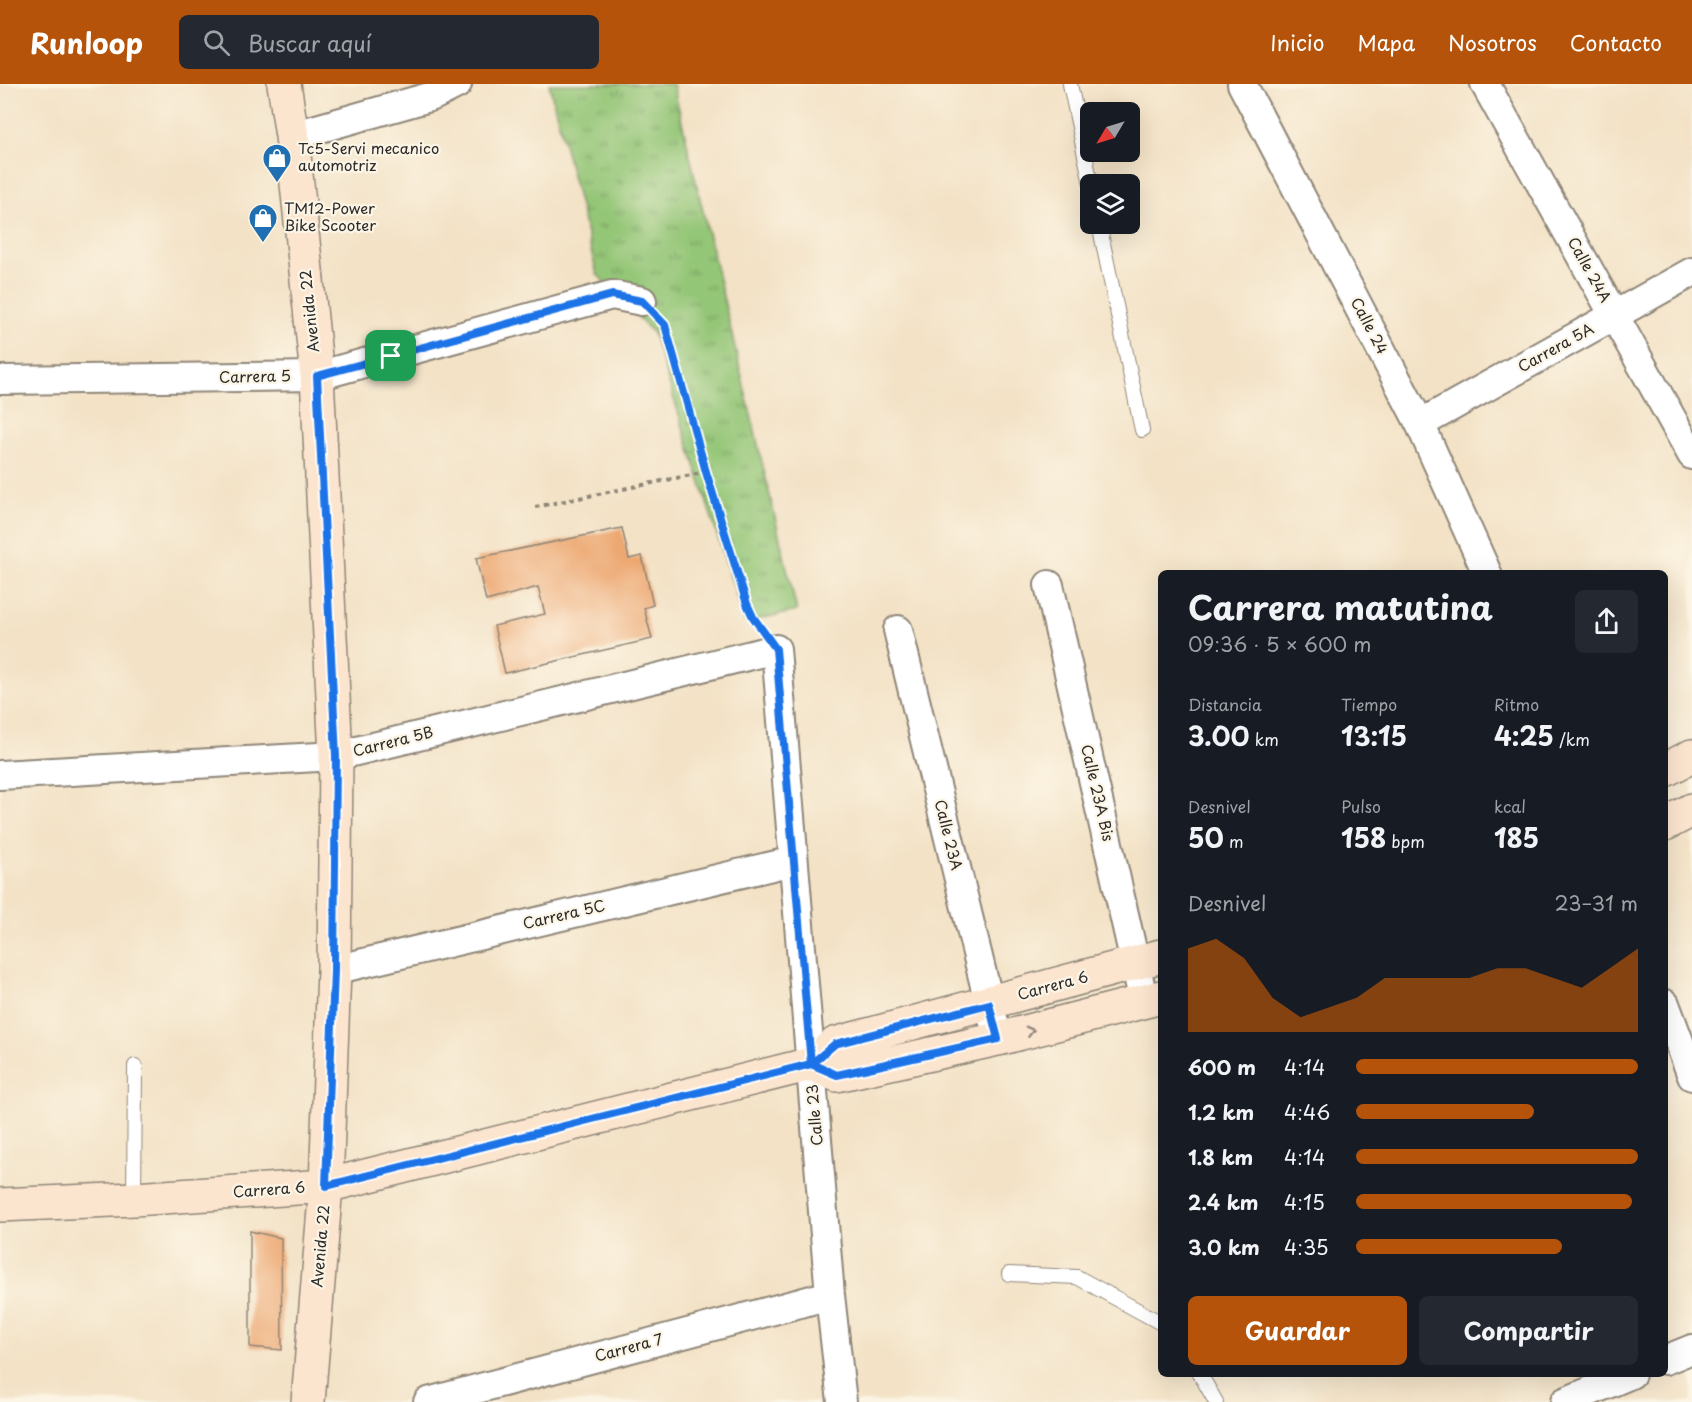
<!DOCTYPE html>
<html lang="es">
<head>
<meta charset="utf-8">
<style>
  :root { --surface:#171b24; --page:#242831; --text:#f1f3f6; --muted:#9ea1a6; --accent:#b45309 }
  body { margin:0; font-family:"Playpen Sans",sans-serif; background:var(--page); color:var(--text); height:100vh; display:flex; flex-direction:column; font-size:22px; white-space:nowrap }
  * { box-sizing:border-box; margin:0 }
  p { font-size:20px; color:var(--muted) }
  .icon { flex:none; width:33px; height:33px; fill:none; stroke:currentColor; stroke-width:2; stroke-linecap:round; stroke-linejoin:round }
  .map { position:relative; flex:1; overflow:hidden }
  .sheet { position:absolute; left:1158px; top:486px; width:510px; height:807px; display:flex; flex-direction:column; background:var(--surface); border-radius:9px; box-shadow:0 6px 24px #0002 }
  .sheet>* { flex:none }
  .needle { width:39px; rotate:232deg }
  .fabs { position:absolute; left:1080px; top:18px; display:grid; gap:12px }
  .fabs a { display:grid; place-items:center; width:60px; height:60px; border-radius:9px; background:var(--surface); box-shadow:0 6px 24px #0002; font-size:30px }
  .pin { position:absolute; display:grid; place-items:center; width:51px; height:51px; color:#fff; margin:-26px; border-radius:12px; box-shadow:0 3px 9px #0006 }
  .round { display:grid; place-items:center; flex:none; width:63px; height:63px; border-radius:9px; background:var(--page) }
  .overview { display:flex; align-items:center; justify-content:space-between; height:102px; padding:0 30px }
  h1 { font-size:33px; font-weight:700; line-height:45px }
  .metrics { display:grid; grid-template-columns:repeat(3,1fr); gap:9px; height:102px; padding:6px 30px }
  .metrics div { display:grid; align-content:center }
  .metrics b { font-size:26px; font-weight:700 }
  .metrics small { font-size:16px; font-weight:400 }
  .metrics p { font-size:16px }
  .chart { height:168px; padding:12px 30px }
  .chart p { display:flex; justify-content:space-between }
  .chart svg { width:100%; height:108px; margin-top:6px; fill:var(--accent); opacity:.7 }
  .button { display:flex; gap:12px; margin-top:auto; padding:12px 30px }
  .button a { flex:1; height:69px; border-radius:9px; background:var(--accent); color:#fff; font-size:24px; font-weight:700; line-height:69px; text-align:center }
  .button a+a { background:var(--page); color:var(--text) }
  ul { padding:0 30px; list-style:none; font-size:20px }
  li { display:grid; grid-template-columns:96px 72px 1fr; align-items:center; height:45px }
  li i { height:15px; border-radius:8px; background:var(--accent) }
  header { display:flex; align-items:center; gap:36px; box-sizing:border-box; height:84px; padding:0 30px; background:var(--accent); color:#fff }
  header strong { font-size:28px }
  nav { display:flex; gap:33px; margin-inline-start:auto; font-size:21px }
  .search { width:420px; height:54px; background:var(--page); display:flex; align-items:center; gap:15px; box-sizing:border-box; padding:0 21px; border-radius:9px; color:var(--muted); font-size:22px }
  .map>svg:first-child { display:block }
</style>
</head>
<body>
<header>
<strong>Runloop</strong>
<div class="search"><svg class="icon" aria-label="search" viewBox="0 0 24 24"><circle cx="10" cy="10" r="6"/><path d="M15 15l6 6"/></svg>Buscar aquí</div>
<nav><a>Inicio</a><a>Mapa</a><a>Nosotros</a><a>Contacto</a></nav>
</header>
<div class="map">
<svg width="1692" height="1318" viewBox="0 0 1692 1318">
  <defs>
    <pattern id="park-tufts" width="24" height="20" patternUnits="userSpaceOnUse" patternTransform="scale(1.5)"><rect width="24" height="20" fill="#94c677"/><path d="M3 7l-1-3M5 7V3M7 7l1-3M15 17l-1-3M17 17v-4M19 17l1-3" fill="none" stroke="#79a162"/></pattern>
  </defs>
  <rect width="100%" height="100%" fill="#fcf5e5"/>
  <filter id="ink" filterUnits="userSpaceOnUse"><feTurbulence type="fractalNoise" baseFrequency=".0167" numOctaves="2"/><feDisplacementMap in="SourceGraphic" scale="12" xChannelSelector="R" yChannelSelector="G"/><feConvolveMatrix kernelMatrix="1 2 1 2 8 2 1 2 1" color-interpolation-filters="sRGB"/></filter>
  <filter id="wash" filterUnits="userSpaceOnUse"><feTurbulence type="fractalNoise" baseFrequency=".008" numOctaves="4" result="noise"/><feDisplacementMap in="SourceGraphic" scale="24" xChannelSelector="R" yChannelSelector="G"/><feGaussianBlur stdDeviation="1.35" result="paint"/><feColorMatrix in="noise" values="0 0 0 0 0 0 0 0 0 0 0 0 0 0 0 0 0 1.4 0 .05"/><feComposite in="paint" operator="in"/></filter>
  <g filter="url(#wash)">
    <rect width="100%" height="100%" fill="#f3e2c6"/>
    <path fill="url(#park-tufts)" stroke="#607851" stroke-width="1.5" d="M549,0H673L797,527L745,538L653,249L597,190Z"/>
    <g id="blocks">
      <path fill="#eda872" d="M622,444L629,475L642,472L653,521L644,524L652,555L505,589L494,542L545,530L538,503L486,517L476,474Z
        M250,1147L281,1154L282,1266L250,1263Z"/>
    </g>
  </g>
  <g filter="url(#ink)">
    <use href="#blocks" fill-opacity="0" stroke="#8f8678" stroke-width="1.5"/>
    <g fill="none" stroke-linecap="round" stroke-linejoin="round">
      <g stroke="#8f8678" stroke-width="16">
        <path id="lane" d="M1070,0L1091,100
          M1099,140L1142,346
          M134,1115L135,982
          M1009,1190L1077,1193L1161,1239
          M1200,1290L1216,1318"/>
      </g>
      <g stroke="#8f8678" stroke-width="32">
        <path id="street" d="M1242,0L1420,340L1487,489
          M1485,0L1692,371
          M292,52L433,12L457,0
          M0,296L317,292L612,211L642,217
          M1420,340L1692,188
          M1049,501L1144,918
          M898,546L998,955
          M0,691L336,672L776,565L830,1211L842,1318
          M334,886L793,777
          M1665,920L1692,992
          M1665,1276L1692,1265
          M428,1318L830,1211
          M1565,1318L1631,1290"/>
      </g>
      <g stroke="#8f8678" stroke-width="36">
        <path id="secondary" d="M284,0L292,52L317,292L336,672L334,886L326,1102L308,1318
          M1665,686L1692,672
          M1665,740L1692,726
          M811,980L837,991L998,955L1161,913
          M0,1121L134,1115L326,1102L811,980L835,960L1161,872"/>
      </g>
      <path stroke="#8f8678" stroke-width="4" stroke-dasharray="4.5 4.5" stroke-linecap="butt" d="M663,239L747,521L758,540
        M535,423L706,388"/>
      <use href="#lane" stroke="#fff" stroke-width="14"/>
      <use href="#street" stroke="#fff" stroke-width="28"/>
      <use href="#secondary" stroke="#fce5cf" stroke-width="33"/>
    </g>
    <defs><path id="oneway-chevron" d="M-2-3.5L2.5 0L-2 3.5" fill="none" stroke-width="1.6" stroke-linecap="round" stroke-linejoin="round" transform="scale(1.5)"/></defs>
    <use stroke="#94887d" href="#oneway-chevron" transform="translate(1030 947) rotate(-14)"/>
  </g>
  <g fill="none" stroke-linecap="round" stroke-linejoin="round" filter="url(#ink)">
    <g stroke="#fff" stroke-width="12">
      <path id="route" d="M391,272L317,292L336,672L334,886L326,1102L811,980L837,991L998,955L989,920L835,960L811,980L776,565L753,533L747,520L706,388L665,241L642,217L612,211L391,272"/>
    </g>
    <use href="#route" stroke="#1a73e8" stroke-width="8"/>
  </g>
  <defs>
    <g id="shop-pin" transform="scale(1.5)"><path d="M0 17L-7.5 6A9.5 9.5 0 1 1 7.5 6Z" fill="#1f6fb2" stroke="#fcf5e5"/><path d="M-5-2.5h2.3a2.7 3.5 0 0 1 5.4 0H5L5.5 6h-11ZM-1.5-2.5h3a1.5 2.3 0 0 0-3 0Z" fill="#fff"/></g>
  </defs>
  <g fill-rule="evenodd">
    <use href="#shop-pin" x="277" y="74"/>
    <use href="#shop-pin" x="263" y="134"/>
  </g>
  <g text-anchor="middle" stroke-width="4.5" stroke-linejoin="round" paint-order="stroke">
    <g font-size="15" fill="#2b2b2b" stroke="#fcf5e5" text-anchor="start">
      <text x="298" y="70">Tc5-Servi mecanico<tspan x="298" dy="17">automotriz</tspan></text>
      <text x="284" y="130">TM12-Power<tspan x="284" dy="17">Bike Scooter</tspan></text>
    </g>
    <g font-size="15" fill="#2b2b2b" stroke="#fcf5e5">
      <text transform="translate(1589 186) rotate(61)" y="5">Calle 24A</text>
      <text transform="translate(310 227) rotate(-96)" y="5">Avenida 22</text>
      <text transform="translate(1369 242) rotate(62)" y="5">Calle 24</text>
      <text transform="translate(1556 264) rotate(-29)" y="5">Carrera 5A</text>
      <text transform="translate(255 293) rotate(-1)" y="5">Carrera 5</text>
      <text transform="translate(393 658) rotate(-14)" y="5">Carrera 5B</text>
      <text transform="translate(1097 709) rotate(77)" y="5">Calle 23A Bis</text>
      <text transform="translate(948 751) rotate(76)" y="5">Calle 23A</text>
      <text transform="translate(564 831) rotate(-13)" y="5">Carrera 5C</text>
      <text transform="translate(1053 902) rotate(-15)" y="5">Carrera 6</text>
      <text transform="translate(815 1031) rotate(-95)" y="5">Calle 23</text>
      <text transform="translate(269 1106) rotate(-4)" y="5">Carrera 6</text>
      <text transform="translate(321 1162) rotate(-85)" y="5">Avenida 22</text>
      <text transform="translate(629 1264) rotate(-15)" y="5">Carrera 7</text>
    </g>
  </g>
</svg>
<div class="fabs">
<a><svg class="needle" viewBox="-14 -14 28 28"><path d="M0-13l5 13h-10z" fill="#e53935"/><path d="M0 13l5-13h-10z" fill="#9ea1a6"/></svg></a>
<a><svg class="icon" aria-label="layers" viewBox="0 0 24 24"><path d="M12 4l9 5-9 5-9-5zM3 14l9 5 9-5"/></svg></a>
</div>
<div class="pin" style="left:391px;top:272px;background:#1e9e55"><svg class="icon" aria-label="arrive" viewBox="0 0 24 24"><path d="M6 21V4h12l-3 4 3 4H6"/></svg></div>
<section class="sheet">
<div class="overview"><div><h1>Carrera matutina</h1><p>09:36 · 5 × 600 m</p></div><a class="round"><svg class="icon" aria-label="share" viewBox="0 0 24 24"><path d="M12 15V3M7 8l5-5 5 5M5 13v7h14v-7"/></svg></a></div>
<div class="metrics">
<div><p>Distancia</p><b>3.00<small> km</small></b></div>
<div><p>Tiempo</p><b>13:15</b></div>
<div><p>Ritmo</p><b>4:25<small> /km</small></b></div>
</div>
<div class="metrics">
<div><p>Desnivel</p><b>50<small> m</small></b></div>
<div><p>Pulso</p><b>158<small> bpm</small></b></div>
<div><p>kcal</p><b>185</b></div>
</div>
<div class="chart"><p><span>Desnivel</span>23–31 m</p>
<svg viewBox="0 0 160 44" preserveAspectRatio="none"><path d="M0 44V10L10 6L20 14L30 30L40 38L50 34L60 30L70 22L80 22L90 22L100 22L110 18L120 18L130 22L140 26L150 18L160 10V44z"/></svg>
</div>
<ul>
<li><b>600 m</b>4:14<i style="width:100%"></i></li>
<li><b>1.2 km</b>4:46<i style="width:63%"></i></li>
<li><b>1.8 km</b>4:14<i style="width:100%"></i></li>
<li><b>2.4 km</b>4:15<i style="width:98%"></i></li>
<li><b>3.0 km</b>4:35<i style="width:73%"></i></li>
</ul>
<div class="button"><a>Guardar</a><a>Compartir</a></div>
</section>
</div>
</body>
</html>
